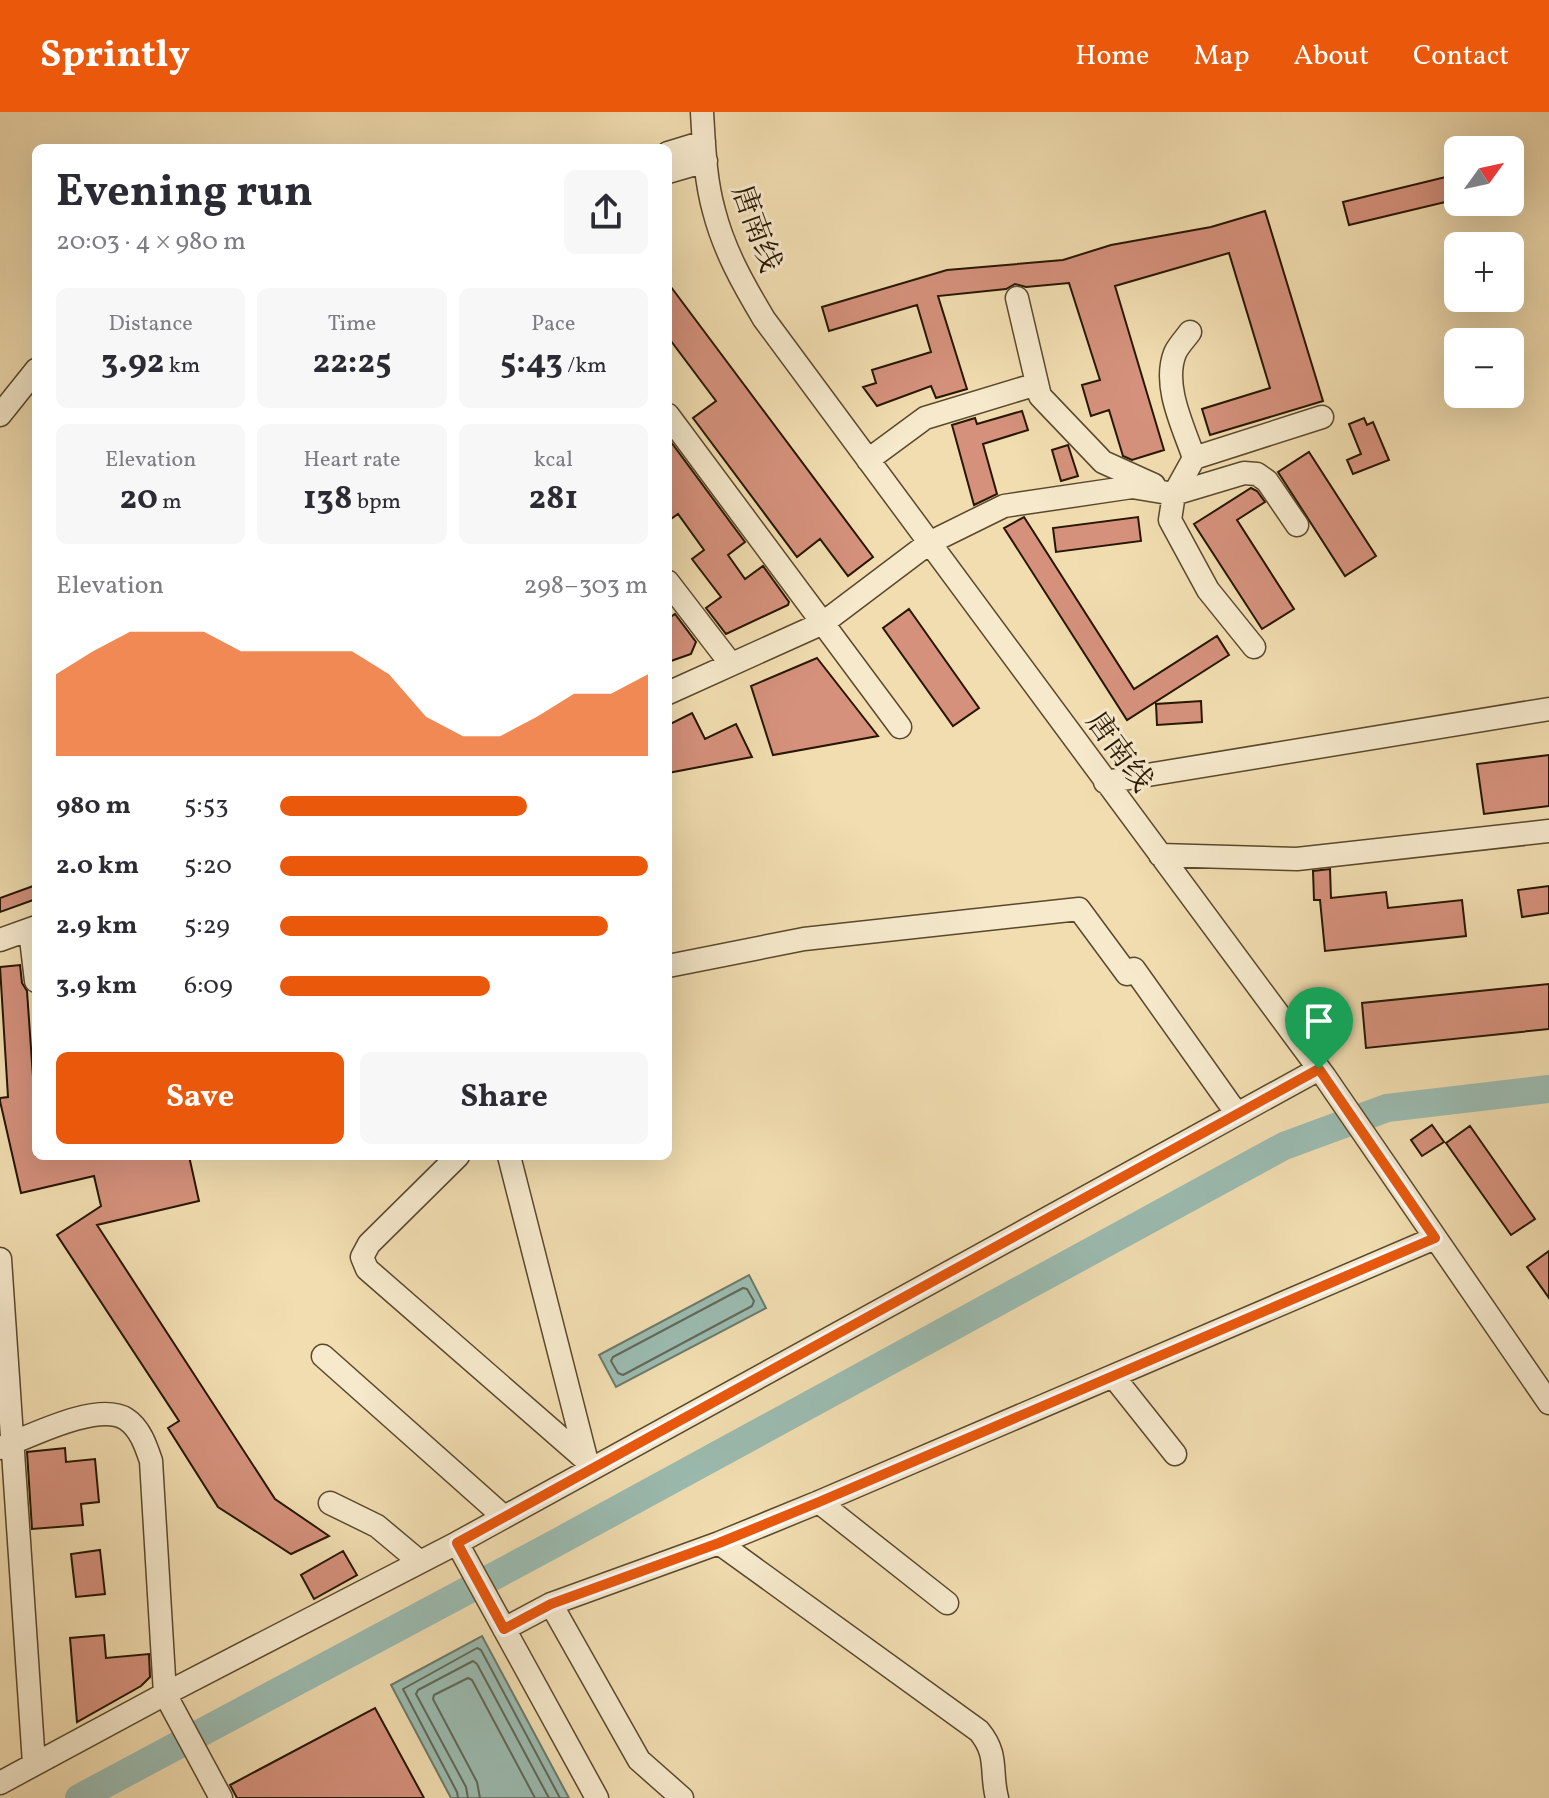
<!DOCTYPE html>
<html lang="en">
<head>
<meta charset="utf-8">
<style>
  :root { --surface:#fff; --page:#f7f7f7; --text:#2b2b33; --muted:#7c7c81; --accent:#ea580c }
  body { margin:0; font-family:Vollkorn,"Noto Serif SC",serif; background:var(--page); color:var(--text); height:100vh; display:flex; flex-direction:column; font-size:30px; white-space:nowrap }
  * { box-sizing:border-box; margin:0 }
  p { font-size:26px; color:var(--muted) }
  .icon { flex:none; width:44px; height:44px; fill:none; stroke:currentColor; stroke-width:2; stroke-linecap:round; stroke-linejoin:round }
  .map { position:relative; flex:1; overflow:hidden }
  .drawer { position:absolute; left:32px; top:32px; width:640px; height:1016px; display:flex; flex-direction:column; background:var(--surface); border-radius:12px; box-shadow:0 8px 32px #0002 }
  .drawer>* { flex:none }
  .needle { width:52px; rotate:57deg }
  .tools { position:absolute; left:1444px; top:24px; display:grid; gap:16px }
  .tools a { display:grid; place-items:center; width:80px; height:80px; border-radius:12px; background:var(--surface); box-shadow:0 8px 32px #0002; font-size:40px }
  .pin { position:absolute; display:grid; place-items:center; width:68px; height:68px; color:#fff; margin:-82px -34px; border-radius:50% 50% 50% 0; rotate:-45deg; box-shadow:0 0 8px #0007 }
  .pin .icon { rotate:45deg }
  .round { display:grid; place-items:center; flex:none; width:84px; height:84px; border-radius:12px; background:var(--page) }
  .head { display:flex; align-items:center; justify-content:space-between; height:136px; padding:0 24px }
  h1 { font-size:44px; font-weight:700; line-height:60px }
  .figures { display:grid; grid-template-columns:repeat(3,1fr); gap:12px; height:136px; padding:8px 24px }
  .figures div { display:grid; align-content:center; border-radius:12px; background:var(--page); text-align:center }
  .figures b { font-size:34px; font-weight:700 }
  .figures small { font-size:22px; font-weight:400 }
  .figures p { font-size:22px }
  .chart { height:224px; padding:16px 24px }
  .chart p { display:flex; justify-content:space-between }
  .chart svg { width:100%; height:144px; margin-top:8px; fill:var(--accent); opacity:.7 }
  .cta { display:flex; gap:16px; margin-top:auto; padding:16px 24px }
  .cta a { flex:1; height:92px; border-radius:12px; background:var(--accent); color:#fff; font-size:32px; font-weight:700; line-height:92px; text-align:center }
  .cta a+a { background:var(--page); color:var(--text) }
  ul { padding:0 24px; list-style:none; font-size:26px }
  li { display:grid; grid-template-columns:128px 96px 1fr; align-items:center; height:60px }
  li i { height:20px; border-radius:10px; background:var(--accent) }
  header { display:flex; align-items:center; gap:48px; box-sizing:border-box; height:112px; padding:0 40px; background:var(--accent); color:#fff }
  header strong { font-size:38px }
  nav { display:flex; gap:44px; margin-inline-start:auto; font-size:28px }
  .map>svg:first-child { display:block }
</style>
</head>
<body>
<header>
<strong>Sprintly</strong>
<nav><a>Home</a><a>Map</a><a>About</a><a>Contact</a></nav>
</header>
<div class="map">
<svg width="1549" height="1686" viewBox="0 0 1549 1686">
  <rect width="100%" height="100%" fill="#f1ddb0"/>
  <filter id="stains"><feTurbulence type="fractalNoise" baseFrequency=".0025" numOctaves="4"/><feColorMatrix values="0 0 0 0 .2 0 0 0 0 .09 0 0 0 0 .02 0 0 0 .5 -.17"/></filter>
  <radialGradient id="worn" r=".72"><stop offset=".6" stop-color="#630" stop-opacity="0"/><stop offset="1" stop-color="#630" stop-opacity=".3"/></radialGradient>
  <path fill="#9bbbb0" stroke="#6d796a" stroke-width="2" d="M749,1163L766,1196L616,1275L599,1243Z
    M482,1524L569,1686H451L391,1573Z"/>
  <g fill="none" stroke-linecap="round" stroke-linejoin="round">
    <path stroke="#616858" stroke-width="2" d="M743,1176L747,1177L754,1189L752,1194L623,1263L618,1261L611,1249L613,1245Z
      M458,1686L457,1680L403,1577L477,1536L481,1538L560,1686
      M468,1686L466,1675L416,1582L418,1578L473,1549L477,1552L549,1686
      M480,1686L477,1670L433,1587L434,1583L468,1566L472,1568L535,1686"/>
    <path stroke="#9bbbb0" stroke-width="28" d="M79,1686L554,1432L1284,1034L1387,996L1549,977"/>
  </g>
  <path fill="#d5917c" stroke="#271600" stroke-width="2" d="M1458,62V87L1349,113L1343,90Z
    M1265,99L1323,289L1210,323L1202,297L1270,276L1229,141L1115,174L1164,338L1132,348L1123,344L1109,298L1091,304L1082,273L1100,268L1069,171L1026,175L1015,172L1006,177L938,184L967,277L936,286L931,274L877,294L863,275L876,271L872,258L931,240L917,193L829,219L822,195L947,158L1063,148L1111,133L1211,115Z
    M668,171L873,445L848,464L820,427L797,445L693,306L716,289L668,225Z
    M1022,299L1028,318L983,332L997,382L974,393L952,313L975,306L977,312Z
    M1364,306L1367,313L1373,310L1389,348L1353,362L1347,348L1361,342L1349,312Z
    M668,326L745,430L728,443L745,467L763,454L789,490L788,493L726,522L706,496L721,485L692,447L704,438L678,402L668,409Z
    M1068,333L1078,364L1061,369L1052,338Z
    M1309,340L1376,444L1345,464L1278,360Z
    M1251,376L1257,379L1265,390L1237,408L1294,497L1262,517L1194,412Z
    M1024,405L1134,577L1217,524L1229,543L1127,608L1004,416Z
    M1138,405L1141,429L1056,440L1053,416Z
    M909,497L979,596L953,614L883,516Z
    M675,502L696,530L691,542L668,550V507Z
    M817,546L878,624L773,643L751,574Z
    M1201,589L1202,610L1157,613L1156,592Z
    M692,601L705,627L736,612L752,645L668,661V613Z
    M1549,643V694L1484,702L1477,652Z
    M1330,757L1331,786L1386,780L1388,796L1462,788L1466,824L1325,839L1320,788H1314L1313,759Z
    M36,773V787L0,800V786Z
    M1549,774V801L1522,805L1518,778Z
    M20,853L22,871L27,879L34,979L36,978V1044H189L199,1089L97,1113L275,1387L329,1424L291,1442L218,1395L168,1316L179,1309L57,1123L101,1094L94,1064L21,1081L0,989V986L8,985L0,855Z
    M1549,872V917L1366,936L1362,891Z
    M1432,1013L1444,1030L1422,1044L1411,1028Z
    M1470,1014L1535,1107L1511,1123L1446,1031Z
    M1549,1139V1186L1527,1155Z
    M65,1336L66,1350L95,1347L99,1390L81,1392L83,1413L32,1417L27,1340Z
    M100,1438L105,1482L76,1485L71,1442Z
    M343,1439L357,1463L314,1487L301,1463Z
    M104,1523L106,1546L149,1542L150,1565L141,1574L77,1610L70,1526Z
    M375,1596L424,1686H237L230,1673Z"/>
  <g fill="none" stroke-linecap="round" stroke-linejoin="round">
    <g stroke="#5a482c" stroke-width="25">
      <path id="minor" d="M702,0C704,33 705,67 714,99C724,138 743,172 764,207L1325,965L1549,1291
        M668,41L704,30
        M668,60L706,49
        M1017,186L1040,284L1103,350L1154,373
        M1190,220C1185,227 1178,234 1175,241C1162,274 1184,316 1194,346L1174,382L1170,408L1208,478L1254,535
        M0,303L36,258
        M668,303L900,615
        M1194,346L1322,305
        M868,348L925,306L1037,272
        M668,470L731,552
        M668,581L823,511L929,431L1004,394L1132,375L1174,382L1244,361L1257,362L1267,369L1297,413
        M1105,670L1549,597
        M1160,743L1297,747L1549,719
        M30,818L36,869
        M0,828L36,815
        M668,854L804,827L1079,797L1127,862L1134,857L1237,1002
        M458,1044L369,1132L362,1145L367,1157L586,1348
        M509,1044L587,1350
        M0,1147L34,1652
        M323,1244L504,1405
        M1113,1264L1175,1342
        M0,1336C29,1325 98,1289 126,1307C140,1316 146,1334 151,1349L165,1582L221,1686
        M819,1390L947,1491
        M330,1391L377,1414L420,1450
        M457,1431L597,1686
        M719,1431L979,1619C999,1643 990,1659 997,1686
        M551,1492L639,1648L682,1686
        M504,1517L551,1492L719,1431L819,1390L1435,1126
        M0,1671L165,1582L457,1431L1319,957"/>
    </g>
    <use href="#minor" stroke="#f6e9cc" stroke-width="22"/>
  </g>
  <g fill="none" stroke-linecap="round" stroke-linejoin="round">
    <g stroke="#fff" stroke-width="16">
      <path id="route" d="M1319,957L1435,1126L819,1390L719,1431L551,1492L504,1517L457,1431Z"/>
    </g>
    <use href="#route" stroke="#ea580c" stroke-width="10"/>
  </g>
  <g text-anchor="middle" stroke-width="6" stroke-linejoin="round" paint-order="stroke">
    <g font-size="30" fill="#271600" stroke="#f6e9cc">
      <text transform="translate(757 116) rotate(70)" y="10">唐南线</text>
      <text transform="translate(1120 639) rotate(54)" y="10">唐南线</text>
    </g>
  </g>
  <rect width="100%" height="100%" filter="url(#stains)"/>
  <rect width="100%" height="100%" fill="url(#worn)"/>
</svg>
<div class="tools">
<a><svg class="needle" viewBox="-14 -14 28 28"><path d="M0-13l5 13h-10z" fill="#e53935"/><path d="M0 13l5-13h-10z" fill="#7c7c81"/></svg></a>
<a>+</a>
<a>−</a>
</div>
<div class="pin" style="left:1319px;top:957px;background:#1e9e55"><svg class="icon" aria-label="arrive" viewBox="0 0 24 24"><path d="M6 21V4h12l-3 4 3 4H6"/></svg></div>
<section class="drawer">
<div class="head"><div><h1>Evening run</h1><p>20:03 · 4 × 980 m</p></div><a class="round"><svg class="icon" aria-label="share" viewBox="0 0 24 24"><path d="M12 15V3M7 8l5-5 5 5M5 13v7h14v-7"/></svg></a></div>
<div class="figures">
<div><p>Distance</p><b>3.92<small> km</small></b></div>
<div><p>Time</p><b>22:25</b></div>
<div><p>Pace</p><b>5:43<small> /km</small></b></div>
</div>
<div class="figures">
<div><p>Elevation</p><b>20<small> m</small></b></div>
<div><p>Heart rate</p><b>138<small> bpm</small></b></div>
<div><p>kcal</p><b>281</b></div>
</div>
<div class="chart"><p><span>Elevation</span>298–303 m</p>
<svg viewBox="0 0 160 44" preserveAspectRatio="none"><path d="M0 44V19L10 12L20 6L30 6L40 6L50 12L60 12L70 12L80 12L90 19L100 32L110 38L120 38L130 32L140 25L150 25L160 19V44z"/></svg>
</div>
<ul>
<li><b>980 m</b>5:53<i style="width:67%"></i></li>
<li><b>2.0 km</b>5:20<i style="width:100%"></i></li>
<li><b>2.9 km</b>5:29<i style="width:89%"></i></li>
<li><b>3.9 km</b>6:09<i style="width:57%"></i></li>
</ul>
<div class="cta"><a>Save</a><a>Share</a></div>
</section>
</div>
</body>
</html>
